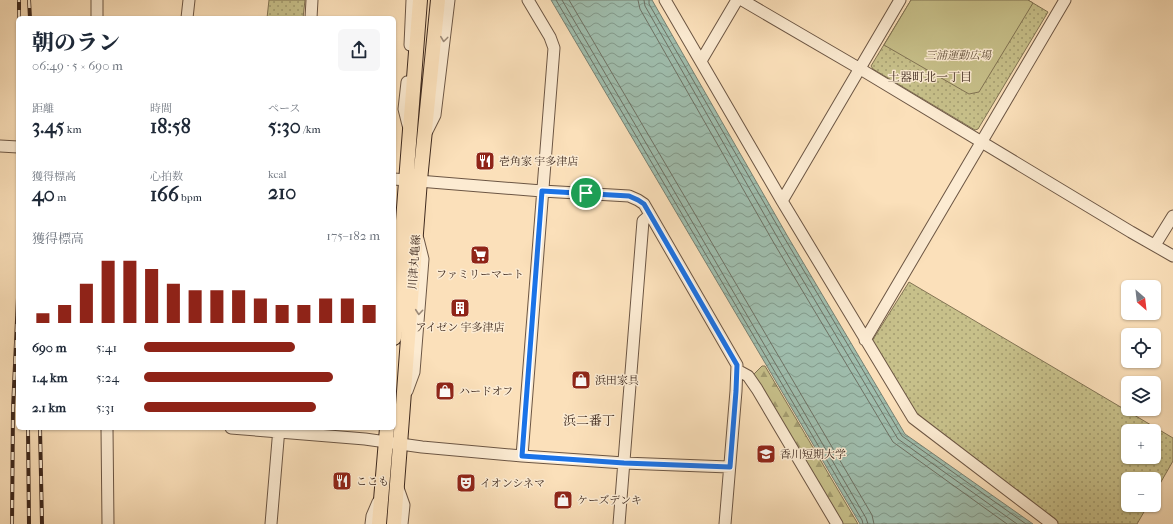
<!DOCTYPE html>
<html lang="ja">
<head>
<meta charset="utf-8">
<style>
  :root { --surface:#fff; --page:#f6f6f7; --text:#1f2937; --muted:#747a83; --accent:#8f2418 }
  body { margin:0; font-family:"IM FELL French Canon","Noto Serif JP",serif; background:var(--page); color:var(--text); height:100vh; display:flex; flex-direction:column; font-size:15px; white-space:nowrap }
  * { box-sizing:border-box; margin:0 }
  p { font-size:13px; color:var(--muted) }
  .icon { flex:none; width:22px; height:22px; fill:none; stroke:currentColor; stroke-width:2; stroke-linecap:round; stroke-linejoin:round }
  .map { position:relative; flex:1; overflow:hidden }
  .details { position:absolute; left:16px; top:16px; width:380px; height:414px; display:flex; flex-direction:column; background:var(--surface); border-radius:6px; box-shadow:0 1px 3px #0004 }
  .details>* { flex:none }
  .needle { width:26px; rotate:152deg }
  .buttons { position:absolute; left:1121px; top:280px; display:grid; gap:8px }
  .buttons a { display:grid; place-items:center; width:40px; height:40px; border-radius:6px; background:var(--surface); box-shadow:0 1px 3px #0004; font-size:20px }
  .pin { position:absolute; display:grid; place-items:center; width:34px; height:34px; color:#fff; margin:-17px; border:2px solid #fff; border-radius:50%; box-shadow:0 1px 4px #0007 }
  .round { display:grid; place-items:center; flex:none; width:42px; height:42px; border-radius:6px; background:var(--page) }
  .summary { display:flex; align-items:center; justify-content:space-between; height:68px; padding:0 16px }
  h1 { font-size:22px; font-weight:800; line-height:30px }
  .figures { display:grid; grid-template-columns:repeat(3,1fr); gap:6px; height:68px; padding:4px 16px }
  .figures div { display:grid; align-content:center }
  .figures b { font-size:20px; font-weight:800 }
  .figures small { font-size:11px; font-weight:400 }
  .figures p { font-size:11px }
  .chart { height:112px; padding:8px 16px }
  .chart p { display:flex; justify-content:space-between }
  .chart svg { width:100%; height:72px; margin-top:4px; stroke:var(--accent); stroke-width:6 }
  ul { padding:0 16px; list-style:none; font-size:13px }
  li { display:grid; grid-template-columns:64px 48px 1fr; align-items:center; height:30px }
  li i { height:10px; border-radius:5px; background:var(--accent) }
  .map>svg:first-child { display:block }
</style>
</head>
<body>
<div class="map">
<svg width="1173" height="524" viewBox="0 0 1173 524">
  <defs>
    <pattern id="green-dots" width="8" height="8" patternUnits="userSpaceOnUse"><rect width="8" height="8" fill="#c7c08a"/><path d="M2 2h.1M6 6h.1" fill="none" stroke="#a39c70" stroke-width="1.8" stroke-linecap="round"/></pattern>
    <pattern id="forest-firs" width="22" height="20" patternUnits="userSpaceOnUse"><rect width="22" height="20" fill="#c7c08a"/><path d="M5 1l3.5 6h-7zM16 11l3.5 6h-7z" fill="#a39c70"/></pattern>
    <pattern id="water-waves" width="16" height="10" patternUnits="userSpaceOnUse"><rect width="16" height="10" fill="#9fbdad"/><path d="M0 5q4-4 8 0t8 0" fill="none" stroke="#839a8c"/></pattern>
  </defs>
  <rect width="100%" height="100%" fill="#fbe0ba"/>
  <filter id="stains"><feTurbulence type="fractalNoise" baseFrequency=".005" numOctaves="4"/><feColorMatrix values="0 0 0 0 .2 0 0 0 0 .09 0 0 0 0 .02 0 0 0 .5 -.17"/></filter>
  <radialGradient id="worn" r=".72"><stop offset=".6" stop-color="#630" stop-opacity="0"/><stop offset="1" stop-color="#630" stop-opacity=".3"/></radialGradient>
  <path fill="url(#green-dots)" stroke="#827454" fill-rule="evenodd" d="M269,0H305L303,18H267Z
    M911,0H1028L1048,12L978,129L975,130L873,69L871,66Z
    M909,282L1173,438V461L1154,494V479H1128V505H1148L1137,524H1058L916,416L872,341ZM1128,431H1154V457H1128Z"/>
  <path fill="url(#forest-firs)" stroke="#827454" d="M762,366H765L858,524H842L753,375Z"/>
  <path fill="#c7c08a" stroke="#827454" d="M911,0H1028L1033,3L979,92L969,94L884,45Z"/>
  <path fill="url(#water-waves)" stroke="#788173" d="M551,0H652L788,237L905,434L1033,524H860Z"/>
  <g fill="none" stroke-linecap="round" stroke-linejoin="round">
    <path stroke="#6e7265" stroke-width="1" d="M556,0L862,520L863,524
      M562,0L866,518L868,524
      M569,0L872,515L874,524
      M638,0L640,9L775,245L893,442L1007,524
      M644,0L645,6L780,242L898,439L1017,524
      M649,0V4L785,239L902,436L1026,524"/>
    <g stroke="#6c5644" stroke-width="13">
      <path id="minor" d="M97,0V18
        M665,0L782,201L913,418L1052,524
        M742,0L862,70L1131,232L1173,256
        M187,18L189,0
        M311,18L312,0
        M410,45L412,0
        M701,61L737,0
        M407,82L404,109L408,125
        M427,131L435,115L449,0
        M0,146L18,147
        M394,179L542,191L629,196L638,200L644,204L737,365L736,391L725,524
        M782,201L900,0
        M1155,245L1173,216
        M865,340L1065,0
        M737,370L748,376L757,389L837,524
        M407,391L414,372L423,259L418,239
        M107,428L108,524
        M231,428L365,439L422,447L522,456L624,463L729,467
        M522,456L554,48L550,37L528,0
        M398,488L404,505L402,524
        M271,524L279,428
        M371,524L372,516L378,502
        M619,524L643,221L650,215"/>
    </g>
    <g stroke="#3d281d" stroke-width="16">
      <path id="major" d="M394,338L420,0
        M379,524L387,428
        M394,524L420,180L438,0"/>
    </g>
    <use href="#minor" stroke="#fcebd2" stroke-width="11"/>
    <use href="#major" stroke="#fbe0ba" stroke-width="14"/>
    <g stroke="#3d281d" stroke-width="4">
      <path id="rail" d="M29,0L30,18
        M19,18V0
        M28,428L29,524
        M40,428L42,524
        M12,524L13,409L18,298"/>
    </g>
    <use href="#rail" stroke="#fcebd2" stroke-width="2.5" stroke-dasharray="8" stroke-linecap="butt"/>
  </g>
  <defs><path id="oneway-chevron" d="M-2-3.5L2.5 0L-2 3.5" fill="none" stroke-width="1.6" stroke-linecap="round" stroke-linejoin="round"/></defs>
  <g stroke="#9c8a78">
    <use href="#oneway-chevron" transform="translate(444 39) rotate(97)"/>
    <use href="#oneway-chevron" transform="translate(419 312) rotate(95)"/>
  </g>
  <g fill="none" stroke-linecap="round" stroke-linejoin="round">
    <g stroke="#fff" stroke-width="8">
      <path id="route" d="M542,191L629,196L638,200L644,204L737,365L736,391L730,467L624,463L522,456Z"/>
    </g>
    <use href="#route" stroke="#1a73e8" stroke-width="5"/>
  </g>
  <defs>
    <g id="restaurant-square" transform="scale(1)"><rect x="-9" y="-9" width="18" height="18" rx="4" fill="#8f2418" stroke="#fcebd2"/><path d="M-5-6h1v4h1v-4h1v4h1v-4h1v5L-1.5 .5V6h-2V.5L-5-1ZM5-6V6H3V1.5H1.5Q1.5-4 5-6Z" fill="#fff"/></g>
    <g id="supermarket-square" transform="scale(1)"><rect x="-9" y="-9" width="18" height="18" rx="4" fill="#8f2418" stroke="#fcebd2"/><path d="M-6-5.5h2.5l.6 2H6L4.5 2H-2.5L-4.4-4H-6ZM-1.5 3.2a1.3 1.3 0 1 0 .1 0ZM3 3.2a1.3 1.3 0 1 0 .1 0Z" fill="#fff"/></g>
    <g id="building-square" transform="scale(1)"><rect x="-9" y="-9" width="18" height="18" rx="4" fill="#8f2418" stroke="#fcebd2"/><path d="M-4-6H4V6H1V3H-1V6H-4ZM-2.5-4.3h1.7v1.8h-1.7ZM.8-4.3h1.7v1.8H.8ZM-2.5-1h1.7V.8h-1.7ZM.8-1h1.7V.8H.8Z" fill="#fff"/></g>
    <g id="shop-square" transform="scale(1)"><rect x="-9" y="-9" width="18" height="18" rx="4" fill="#8f2418" stroke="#fcebd2"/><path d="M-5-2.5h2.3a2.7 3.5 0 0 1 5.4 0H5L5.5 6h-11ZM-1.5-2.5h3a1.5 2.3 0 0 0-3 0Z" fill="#fff"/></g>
    <g id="university-square" transform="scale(1)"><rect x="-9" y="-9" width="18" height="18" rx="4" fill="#8f2418" stroke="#fcebd2"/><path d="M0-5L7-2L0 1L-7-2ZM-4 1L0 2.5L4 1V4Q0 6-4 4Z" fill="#fff"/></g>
    <g id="theatre-square" transform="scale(1)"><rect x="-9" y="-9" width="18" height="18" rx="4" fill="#8f2418" stroke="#fcebd2"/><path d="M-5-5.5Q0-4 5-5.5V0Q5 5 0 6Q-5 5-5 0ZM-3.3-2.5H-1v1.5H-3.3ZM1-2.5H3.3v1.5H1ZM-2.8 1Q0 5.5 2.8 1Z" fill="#fff"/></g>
  </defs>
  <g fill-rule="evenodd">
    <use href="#restaurant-square" x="485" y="161"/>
    <use href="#supermarket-square" x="480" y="255"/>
    <use href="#building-square" x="460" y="308"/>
    <use href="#shop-square" x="581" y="380"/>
    <use href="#shop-square" x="445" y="391"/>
    <use href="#university-square" x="766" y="454"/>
    <use href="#restaurant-square" x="342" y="481"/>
    <use href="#theatre-square" x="466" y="483"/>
    <use href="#shop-square" x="563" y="500"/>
  </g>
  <g text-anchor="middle" stroke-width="3" stroke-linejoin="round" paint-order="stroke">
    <g font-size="11" font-style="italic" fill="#604e38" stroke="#fcebd2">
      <text x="958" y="59">三浦運動広場</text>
    </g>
    <g font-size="11" fill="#3d281d" stroke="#fcebd2" text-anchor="start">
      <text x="499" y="165">壱角家 宇多津店</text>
      <text x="480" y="278" text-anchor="middle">ファミリーマート</text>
      <text x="460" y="331" text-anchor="middle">アイゼン 宇多津店</text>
      <text x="595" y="384">浜田家具</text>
      <text x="459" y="395">ハードオフ</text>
      <text x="780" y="458">香川短期大学</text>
      <text x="356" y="485">ここも</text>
      <text x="480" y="487">イオンシネマ</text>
      <text x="577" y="504">ケーズデンキ</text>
    </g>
    <g font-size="11" fill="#3d281d" stroke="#fcebd2">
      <text transform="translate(414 262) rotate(-86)" y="4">川津丸亀線</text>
    </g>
    <g font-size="12" fill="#3d281d" stroke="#fcebd2">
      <text x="930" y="81">土器町北一丁目</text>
    </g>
    <g font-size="13" fill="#3d281d" stroke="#fcebd2">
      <text x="589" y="425">浜二番丁</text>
    </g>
  </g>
  <rect width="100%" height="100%" filter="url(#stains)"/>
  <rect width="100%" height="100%" fill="url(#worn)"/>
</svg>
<div class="buttons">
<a><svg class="needle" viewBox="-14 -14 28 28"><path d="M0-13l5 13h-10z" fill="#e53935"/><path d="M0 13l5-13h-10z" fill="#747a83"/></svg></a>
<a><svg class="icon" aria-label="locate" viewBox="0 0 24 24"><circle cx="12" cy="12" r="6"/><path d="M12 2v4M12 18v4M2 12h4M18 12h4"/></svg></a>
<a><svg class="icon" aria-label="layers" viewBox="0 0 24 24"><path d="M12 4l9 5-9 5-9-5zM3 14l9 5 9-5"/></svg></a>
<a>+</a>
<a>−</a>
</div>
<div class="pin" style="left:586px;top:193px;background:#1e9e55"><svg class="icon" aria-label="arrive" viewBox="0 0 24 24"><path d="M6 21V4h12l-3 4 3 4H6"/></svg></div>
<section class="details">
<div class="summary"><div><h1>朝のラン</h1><p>06:49 · 5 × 690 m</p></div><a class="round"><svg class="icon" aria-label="share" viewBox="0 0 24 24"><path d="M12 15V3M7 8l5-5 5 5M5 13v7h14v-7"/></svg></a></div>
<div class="figures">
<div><p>距離</p><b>3.45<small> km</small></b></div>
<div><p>時間</p><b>18:58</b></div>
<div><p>ペース</p><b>5:30<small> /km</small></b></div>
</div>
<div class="figures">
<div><p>獲得標高</p><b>40<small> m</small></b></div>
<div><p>心拍数</p><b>166<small> bpm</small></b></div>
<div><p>kcal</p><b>210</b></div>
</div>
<div class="chart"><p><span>獲得標高</span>175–182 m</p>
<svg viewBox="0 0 160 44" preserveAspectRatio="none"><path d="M5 44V38M15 44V33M25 44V20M35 44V6M45 44V6M55 44V11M65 44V20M75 44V24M85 44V24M95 44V24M105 44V29M115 44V33M125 44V33M135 44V29M145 44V29M155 44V33"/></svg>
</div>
<ul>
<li><b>690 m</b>5:41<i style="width:64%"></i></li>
<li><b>1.4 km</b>5:24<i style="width:80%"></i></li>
<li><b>2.1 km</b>5:31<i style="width:73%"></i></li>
</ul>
</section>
</div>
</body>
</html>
